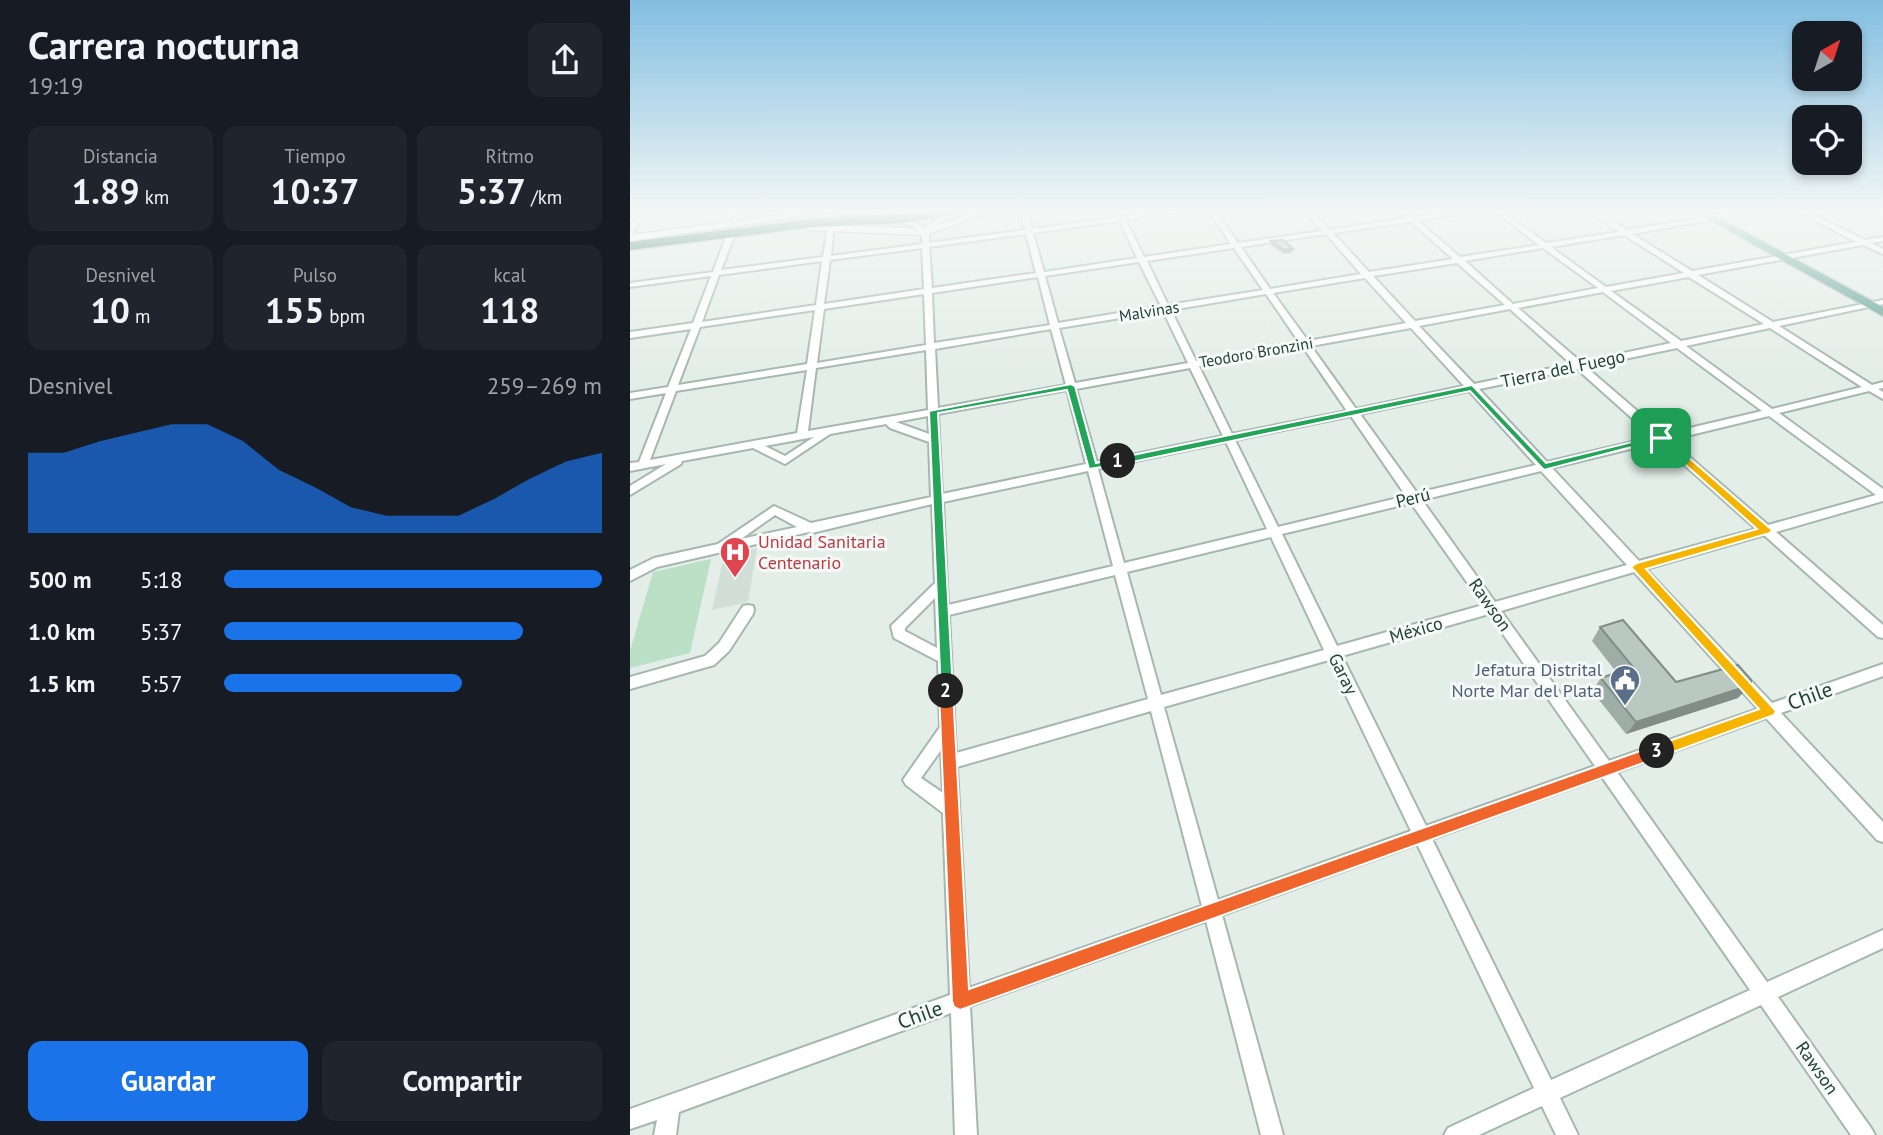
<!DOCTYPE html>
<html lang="es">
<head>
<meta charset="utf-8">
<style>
  :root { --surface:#171b24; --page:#20242c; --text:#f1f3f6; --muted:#9ea1a6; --accent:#1a73e8 }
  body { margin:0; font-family:"PT Sans",sans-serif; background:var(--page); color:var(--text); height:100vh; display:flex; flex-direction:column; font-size:26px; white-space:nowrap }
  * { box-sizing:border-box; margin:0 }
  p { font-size:23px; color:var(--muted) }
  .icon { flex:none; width:38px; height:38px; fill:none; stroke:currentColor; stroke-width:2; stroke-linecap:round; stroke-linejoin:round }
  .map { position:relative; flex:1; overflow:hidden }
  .details { display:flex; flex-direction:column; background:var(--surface); width:630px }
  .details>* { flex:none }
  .needle { width:46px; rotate:39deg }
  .fabs { position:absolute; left:1162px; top:21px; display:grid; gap:14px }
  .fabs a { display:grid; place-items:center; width:70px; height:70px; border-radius:14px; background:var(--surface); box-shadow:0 4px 10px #0003; font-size:35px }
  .pin { position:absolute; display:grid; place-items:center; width:60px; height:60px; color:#fff; margin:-30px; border-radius:14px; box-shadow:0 4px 10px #0006 }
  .km { position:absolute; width:35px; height:35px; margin:-18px; border-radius:50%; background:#222; color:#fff; font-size:19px; line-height:35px; text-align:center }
  .round { display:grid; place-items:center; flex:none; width:74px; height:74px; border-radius:14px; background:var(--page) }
  .overview { display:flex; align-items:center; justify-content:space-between; height:119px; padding:0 28px }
  h1 { font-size:38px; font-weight:800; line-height:52px }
  .metrics { display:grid; grid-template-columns:repeat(3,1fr); gap:10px; height:119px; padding:7px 28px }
  .metrics div { display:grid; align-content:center; border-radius:14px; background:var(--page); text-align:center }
  .metrics b { font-size:35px; font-weight:800 }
  .metrics small { font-size:19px; font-weight:400 }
  .metrics p { font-size:19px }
  .chart { height:196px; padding:14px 28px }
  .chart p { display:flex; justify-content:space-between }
  .chart svg { width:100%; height:126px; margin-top:7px; fill:var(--accent); opacity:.7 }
  .button { display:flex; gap:14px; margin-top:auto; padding:14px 28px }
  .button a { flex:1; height:80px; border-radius:14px; background:var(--accent); color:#fff; font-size:28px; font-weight:800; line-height:80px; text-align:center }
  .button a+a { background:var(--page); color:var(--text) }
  ul { padding:0 28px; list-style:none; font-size:23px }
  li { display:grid; grid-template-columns:112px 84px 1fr; align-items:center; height:52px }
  li i { height:18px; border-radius:9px; background:var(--accent) }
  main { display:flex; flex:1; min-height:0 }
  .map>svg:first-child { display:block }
</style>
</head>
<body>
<main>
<section class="details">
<div class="overview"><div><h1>Carrera nocturna</h1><p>19:19</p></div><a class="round"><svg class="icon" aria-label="share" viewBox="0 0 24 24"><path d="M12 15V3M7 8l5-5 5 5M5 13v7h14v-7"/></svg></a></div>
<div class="metrics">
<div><p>Distancia</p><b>1.89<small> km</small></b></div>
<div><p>Tiempo</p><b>10:37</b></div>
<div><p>Ritmo</p><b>5:37<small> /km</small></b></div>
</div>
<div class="metrics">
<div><p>Desnivel</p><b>10<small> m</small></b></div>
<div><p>Pulso</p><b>155<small> bpm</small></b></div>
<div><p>kcal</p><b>118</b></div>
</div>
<div class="chart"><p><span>Desnivel</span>259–269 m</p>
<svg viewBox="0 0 160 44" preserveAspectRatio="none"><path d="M0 44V16L10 16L20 12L30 9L40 6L50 6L60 12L70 22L80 28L90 35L100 38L110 38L120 38L130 32L140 25L150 19L160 16V44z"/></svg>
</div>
<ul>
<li><b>500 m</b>5:18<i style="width:100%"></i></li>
<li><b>1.0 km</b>5:37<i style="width:79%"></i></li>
<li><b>1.5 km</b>5:57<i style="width:63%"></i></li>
</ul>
<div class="button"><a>Guardar</a><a>Compartir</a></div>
</section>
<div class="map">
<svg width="1253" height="1135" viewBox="0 0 1253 1135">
  <rect width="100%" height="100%" fill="#e4eee9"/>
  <path fill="#d2ded8" d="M127,548L118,602L82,610L94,556Z"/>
  <path fill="#bce0c5" d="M81,559L60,653L0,668V651L23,572Z"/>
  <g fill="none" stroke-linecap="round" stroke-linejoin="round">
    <g stroke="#a6b7b0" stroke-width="4">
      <path id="street" d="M9,212H16L2,234L0,235V227Z
        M106,212H112L107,225L104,227L101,225Z
        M320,212H329L307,224L299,233V243L395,230L391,212H397L402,229L488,217L486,212H492L495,216L525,212H545L496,220L514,257L601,244L579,212H586L608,243L692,231L676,212H683L699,230L777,218L771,212H778L784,217L818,212H836L788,221L830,257L909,245L866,212H874L916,243L989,232L960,212H968L997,230L1107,212H1124L1002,234L1062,271L1226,242L1169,212H1178L1235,240L1253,237V241L1241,243L1253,249V254L1233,245L1068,275L1143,322L1253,300V304L1149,326L1242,385L1253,382V388L1248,389L1253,392V399L1239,391L1149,413L1253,489V501L1146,532L1253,625V638L1248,637L1134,535L1016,569L1142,703L1253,664V676L1151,713L1253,822V842L1247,840L1136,718L987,772L1137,982L1253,930V948L1148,997L1241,1128L1245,1135H1221L1131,1005L930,1098L948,1135H926L912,1106L849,1135H814L818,1128L904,1088L787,844L592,915L653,1135H631L576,921L340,1006L347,1135H325L321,1013L49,1112L46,1135H24L27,1120L0,1129V1109L320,995L313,813L276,785L273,780L310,727L308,661L264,638L261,626L305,583L302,504L182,533L179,532L27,567L0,581V570L24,558L88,544L144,506L181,523L301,497L299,442L260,428L256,424L200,434L155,464L123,448L52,461L51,464L0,495V486L36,464L0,471V463L9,462L36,393L0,399V393L38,387L61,329L0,338V332L63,323L81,276L0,287V283L83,272L96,237L100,235L104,237L91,270L193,257L198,226L201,224L204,226L201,256L292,244V233L281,225L263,221V219L285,222L295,228L303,222ZM490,221L507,258L414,272L403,233ZM781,222L823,259L739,272L703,233ZM396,234L406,273L302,288L299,247ZM696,234L731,274L640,289L611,247ZM994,235L1054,273L976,287L921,247ZM292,248L294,289L194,304L200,260ZM604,248L633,290L538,305L517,261ZM913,248L968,288L883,304L835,261ZM192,261L186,305L72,322L89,275ZM509,262L531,306L428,323L415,276ZM827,263L875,305L785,321L743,276ZM408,277L420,325L304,343L302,293ZM1059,277L1134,324L1051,341L981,291ZM735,278L776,323L678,341L643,293ZM973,292L1041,343L951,362L888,308ZM294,294L296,345L187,363L194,309ZM636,294L669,342L566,361L541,310ZM880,309L941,364L844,384L789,326ZM185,310L177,364L48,385L70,327ZM533,311L558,363L445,383L429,328ZM781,328L834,386L726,409L681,346ZM1140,328L1232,387L1142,409L1056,346ZM421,329L436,385L308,408L305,349ZM673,347L717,411L602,434L569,366ZM1047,348L1132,411L1034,434L956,367ZM296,350L298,410L178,431L186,368ZM560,368L593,436L467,462L446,389ZM947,369L1023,437L917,462L849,389ZM177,370L167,433L20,460L46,391ZM437,390L456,464L312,494L308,414ZM839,391L906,465L787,493L730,414ZM298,416L299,434L266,422ZM721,416L776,496L648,527L605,440ZM1139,416L1246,495L1138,525L1040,440ZM184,437L155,456L135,446ZM596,442L637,529L494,563L468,469ZM1029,442L1126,529L1009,561L922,468ZM458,471L483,566L318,605L313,502ZM911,471L997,565L865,602L792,500ZM781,503L853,605L707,646L652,534ZM145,515L167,527L111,539ZM641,537L694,650L531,695L497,572ZM1004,572L1128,709L979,761L871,611ZM485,575L518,699L326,753L319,615ZM305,598L307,648L275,631V628ZM859,614L965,766L796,826L712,656ZM699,660L781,831L588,900L534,707ZM521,711L572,906L339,988L327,767ZM311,750L313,793L291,778ZM972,777L1120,990L921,1080L802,839Z
        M118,605L123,606L124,610L123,614L99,651L84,665L0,689V677L75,656L89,643L113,606Z"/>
    </g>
    <g stroke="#a2bbb1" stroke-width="3">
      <path id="secondary" d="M177,212H203L0,241V235Z
        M347,212H361L295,235L179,230L175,227L179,224L294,229Z"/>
    </g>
    <g stroke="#c1cac7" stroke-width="3">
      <path id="primary" d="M1065,212H1078L1253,307V316Z"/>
    </g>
    <g stroke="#c1cac7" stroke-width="3">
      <path id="highway" d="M297,212H330L324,215L274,223L183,227L0,250V242L183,219Z"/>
    </g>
    <use href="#street" fill="#fff" fill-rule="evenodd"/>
    <use href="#secondary" fill="#fff" fill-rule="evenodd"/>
    <use href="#primary" fill="#66a694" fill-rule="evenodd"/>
    <use href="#highway" fill="#2c705f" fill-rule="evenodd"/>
  </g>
  <path fill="#9fada7" d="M641,241L663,249L662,253L654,254L641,245Z
    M970,627L1046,682L1108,698L996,734L962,691L971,678L987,673L962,641Z"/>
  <path fill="#828d88" d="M1121,685L1108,698L996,734L1006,722Z"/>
  <path fill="#b9c9c2" stroke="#828d88" stroke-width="2" d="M653,240L663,249L654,250L641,241Z
    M993,620L1046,682L1108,665L1121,680V685L1006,722L971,678L1003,667L970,627Z"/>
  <linearGradient id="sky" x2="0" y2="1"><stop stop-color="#82bee1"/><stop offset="0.57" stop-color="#f3f7f5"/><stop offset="1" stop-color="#f3f7f5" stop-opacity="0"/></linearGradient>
  <rect width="1253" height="371" fill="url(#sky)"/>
  <path fill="#22a559" stroke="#fff" stroke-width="2" d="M842,385L916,463L1031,435L1036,438L914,470L840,391L488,465L483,461L488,458Z"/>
  <path fill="#22a559" stroke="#fff" stroke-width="2" d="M441,384L445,386L466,463L488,458L492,459V464L459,469L437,390L308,413L323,691L316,696L311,695L299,411Z"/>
  <path fill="#f0652b" stroke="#fff" stroke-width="2" d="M316,685L323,691L339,989L1027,745L1034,751L1027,758L330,1010L324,1007L322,1001L309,691Z"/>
  <path fill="#f5b400" stroke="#fff" stroke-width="2" d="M1028,436H1034L1142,530L1140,533L1016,569L1146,711L1144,715L1027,758L1020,751L1022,747L1129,709L1001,567L1007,563L1127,529L1028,440Z"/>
  <defs>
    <g id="hospital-pin" transform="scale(1.575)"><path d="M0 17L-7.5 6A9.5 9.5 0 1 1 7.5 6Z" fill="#e0444e" stroke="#f5faf8"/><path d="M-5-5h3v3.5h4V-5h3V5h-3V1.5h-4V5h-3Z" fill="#fff"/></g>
    <g id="civic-pin" transform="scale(1.575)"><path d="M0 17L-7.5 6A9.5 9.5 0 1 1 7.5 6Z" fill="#5c6f8a" stroke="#f5faf8"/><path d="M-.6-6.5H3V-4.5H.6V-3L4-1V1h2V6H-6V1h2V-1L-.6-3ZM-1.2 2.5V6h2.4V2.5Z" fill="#fff"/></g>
  </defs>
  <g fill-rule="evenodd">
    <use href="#hospital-pin" x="105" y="552"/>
    <use href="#civic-pin" x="995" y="680"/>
  </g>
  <g text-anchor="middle" stroke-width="6" stroke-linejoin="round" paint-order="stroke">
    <g font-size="16" fill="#224138" stroke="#f5faf8">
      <text transform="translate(519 311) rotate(-9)" y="6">Malvinas</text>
      <text transform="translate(626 352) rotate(-10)" y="6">Teodoro Bronzini</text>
    </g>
    <g font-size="18" fill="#224138" stroke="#f5faf8">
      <text transform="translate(933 369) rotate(-12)" y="6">Tierra del Fuego</text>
      <text transform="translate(783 498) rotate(-14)" y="6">Perú</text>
      <text transform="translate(860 605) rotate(55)" y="6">Rawson</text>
      <text transform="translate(786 630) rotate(-16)" y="6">México</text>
      <text transform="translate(713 674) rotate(64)" y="6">Garay</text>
      <text transform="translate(1187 1068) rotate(55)" y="6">Rawson</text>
    </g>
    <g font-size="18" fill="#be3a42" stroke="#f5faf8" text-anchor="start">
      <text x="128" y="548">Unidad Sanitaria<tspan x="128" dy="21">Centenario</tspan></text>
    </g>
    <g font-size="18" fill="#4e5e75" stroke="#f5faf8" text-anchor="end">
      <text x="972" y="676">Jefatura Distrital<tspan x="972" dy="21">Norte Mar del Plata</tspan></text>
    </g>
    <g font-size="21" fill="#224138" stroke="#f5faf8">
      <text transform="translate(1180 696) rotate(-20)" y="7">Chile</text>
      <text transform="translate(290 1015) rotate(-20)" y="7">Chile</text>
    </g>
  </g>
</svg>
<div class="fabs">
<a><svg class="needle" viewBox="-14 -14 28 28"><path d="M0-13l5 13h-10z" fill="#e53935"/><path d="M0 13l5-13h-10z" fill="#9ea1a6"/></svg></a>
<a><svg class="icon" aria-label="locate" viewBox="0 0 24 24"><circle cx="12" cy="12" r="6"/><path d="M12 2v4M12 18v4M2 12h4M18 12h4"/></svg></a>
</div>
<div class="pin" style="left:1031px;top:438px;background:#1e9e55"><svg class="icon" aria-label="arrive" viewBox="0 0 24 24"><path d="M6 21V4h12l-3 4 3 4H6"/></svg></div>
<b class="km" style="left:488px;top:461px">1</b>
<b class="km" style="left:316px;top:691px">2</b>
<b class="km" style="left:1027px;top:751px">3</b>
</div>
</main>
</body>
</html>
